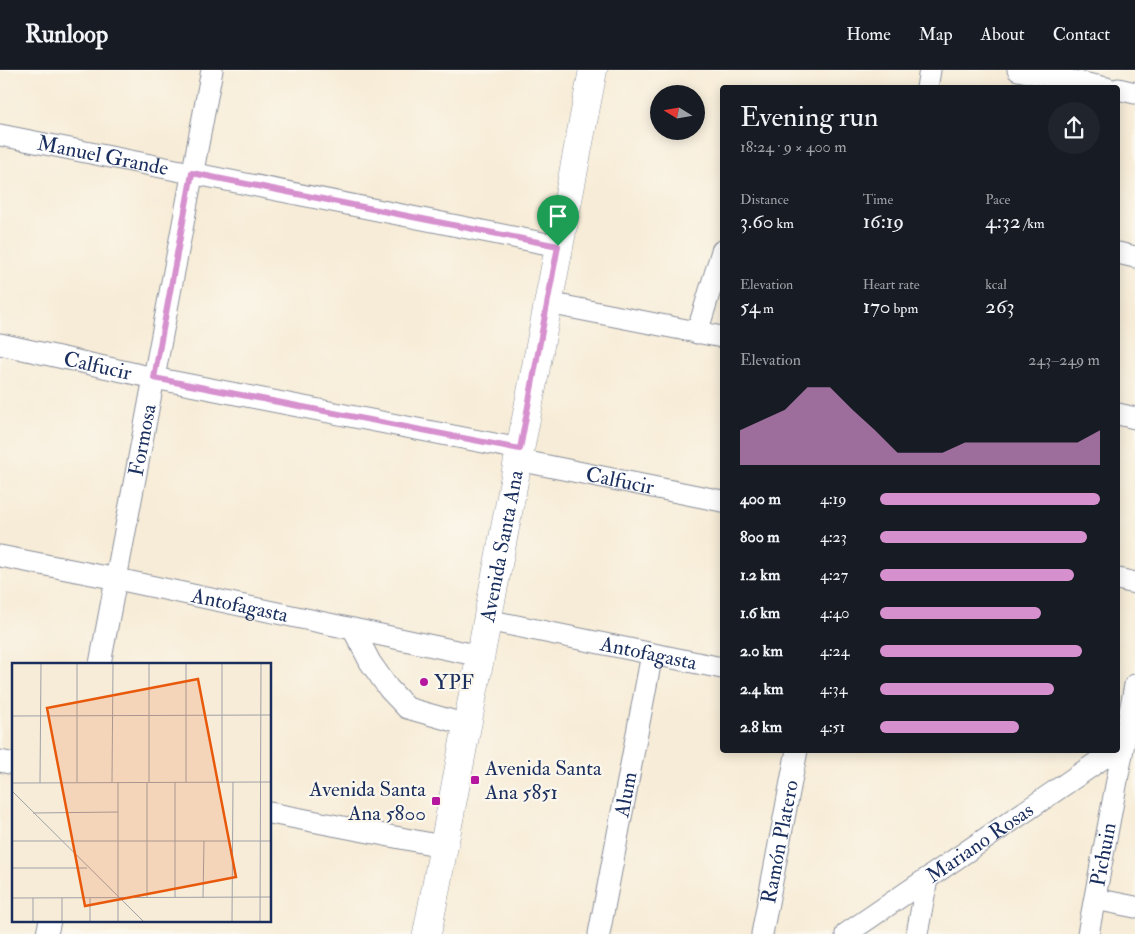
<!DOCTYPE html>
<html lang="en">
<head>
<meta charset="utf-8">
<style>
  :root { --surface:#171b24; --page:#20242c; --text:#f1f3f6; --muted:#9ea1a6; --line:#363941; --accent:#d690ce }
  body { margin:0; font-family:"IM FELL Double Pica",serif; background:var(--page); color:var(--text); height:100vh; display:flex; flex-direction:column; font-size:19px; white-space:nowrap }
  * { box-sizing:border-box; margin:0 }
  p { font-size:16px; color:var(--muted) }
  .icon { flex:none; width:28px; height:28px; fill:none; stroke:currentColor; stroke-width:2; stroke-linecap:round; stroke-linejoin:round }
  .map { position:relative; flex:1; overflow:hidden }
  .details { position:absolute; left:720px; top:15px; width:400px; height:668px; display:flex; flex-direction:column; background:var(--surface); border-radius:5px; box-shadow:0 2px 12px #0003 }
  .details>* { flex:none }
  .needle { width:32px; rotate:281deg }
  .controls { position:absolute; left:650px; top:15px; display:grid; gap:10px }
  .controls a { display:grid; place-items:center; width:55px; height:55px; border-radius:50%; background:var(--surface); box-shadow:0 2px 12px #0003; font-size:25px }
  .pin { position:absolute; display:grid; place-items:center; width:42px; height:42px; color:#fff; margin:-51px -21px; border-radius:50% 50% 50% 0; rotate:-45deg; box-shadow:0 0 5px #0007 }
  .pin .icon { rotate:45deg }
  .round { display:grid; place-items:center; flex:none; width:52px; height:52px; border-radius:26px; background:var(--page) }
  .overview { display:flex; align-items:center; justify-content:space-between; height:85px; padding:0 20px }
  h1 { font-size:28px; font-weight:600; line-height:38px }
  .stats { display:grid; grid-template-columns:repeat(3,1fr); gap:8px; height:85px; padding:5px 20px }
  .stats div { display:grid; align-content:center }
  .stats b { font-size:21px; font-weight:600 }
  .stats small { font-size:14px; font-weight:400 }
  .stats p { font-size:14px }
  .chart { height:140px; padding:10px 20px }
  .chart p { display:flex; justify-content:space-between }
  .chart svg { width:100%; height:90px; margin-top:5px; fill:var(--accent); opacity:.7 }
  ul { padding:0 20px; list-style:none; font-size:16px }
  li { display:grid; grid-template-columns:80px 60px 1fr; align-items:center; height:38px }
  li i { height:12px; border-radius:6px; background:var(--accent) }
  header { display:flex; align-items:center; gap:30px; box-sizing:border-box; height:70px; padding:0 25px; background:var(--surface); border-bottom:1px solid var(--line) }
  header strong { font-size:24px }
  nav { display:flex; gap:28px; margin-inline-start:auto; font-size:18px }
  .map>svg:first-child { display:block }
</style>
</head>
<body>
<header>
<strong>Runloop</strong>
<nav><a>Home</a><a>Map</a><a>About</a><a>Contact</a></nav>
</header>
<div class="map">
<svg width="1135" height="864" viewBox="0 0 1135 864">
  <rect width="100%" height="100%" fill="#fbf7ec"/>
  <filter id="ink" filterUnits="userSpaceOnUse"><feTurbulence type="fractalNoise" baseFrequency=".02" numOctaves="2"/><feDisplacementMap in="SourceGraphic" scale="10" xChannelSelector="R" yChannelSelector="G"/><feConvolveMatrix kernelMatrix="1 2 1 2 8 2 1 2 1" color-interpolation-filters="sRGB"/></filter>
  <filter id="wash" filterUnits="userSpaceOnUse"><feTurbulence type="fractalNoise" baseFrequency=".0096" numOctaves="4" result="noise"/><feDisplacementMap in="SourceGraphic" scale="20" xChannelSelector="R" yChannelSelector="G"/><feGaussianBlur stdDeviation="1.12" result="paint"/><feColorMatrix in="noise" values="0 0 0 0 0 0 0 0 0 0 0 0 0 0 0 0 0 1.4 0 .05"/><feComposite in="paint" operator="in"/></filter>
  <g filter="url(#wash)">
    <rect width="100%" height="100%" fill="#f7ecd7"/>
  </g>
  <g filter="url(#ink)">
    <g fill="none" stroke-linecap="round" stroke-linejoin="round">
      <g stroke="#898e9a" stroke-width="23">
        <g id="minor">
          <path d="M1018,0L1107,18"/>
          <path d="M927,18L930,0"/>
          <path d="M1118,19L1135,23"/>
          <path id="s1" d="M0,65L558,176"/>
          <path d="M1118,183L1135,187"/>
          <path d="M548,233L722,267"/>
          <path d="M697,263L722,181"/>
          <path id="s2" d="M0,274L154,308L520,379"/>
          <path d="M1118,344L1135,348"/>
          <path id="s3" d="M518,390L722,431"/>
          <path id="s4" d="M0,486L117,509L480,586"/>
          <path d="M1118,509L1135,513"/>
          <path id="s5" d="M487,550L722,598"/>
          <path d="M353,559L370,592L389,619L407,638L467,655"/>
          <path id="s6" d="M100,594L212,0"/>
          <path d="M0,691L14,694"/>
          <path d="M270,743L442,776"/>
          <path d="M1095,829L1135,837"/>
          <path d="M47,864L50,850"/>
          <path id="s7" d="M599,864L652,584"/>
          <path id="s8" d="M762,864L797,680"/>
          <path id="s9" d="M846,864L1115,680"/>
          <path d="M917,864L927,809"/>
          <path id="s10" d="M1088,864L1135,615"/>
        </g>
      </g>
      <g stroke="#898e9a" stroke-width="29">
        <g id="major">
          <path id="s11" d="M427,864L593,0"/>
        </g>
      </g>
      <use href="#minor" stroke="#fff" stroke-width="21"/>
      <use href="#major" stroke="#fff" stroke-width="28"/>
    </g>
  </g>
  <g fill="none" stroke-linecap="round" stroke-linejoin="round" filter="url(#ink)">
    <g stroke="#fff" stroke-width="10">
      <path id="route" d="M192,103L558,176L520,379L154,308Z"/>
    </g>
    <use href="#route" stroke="#d690ce" stroke-width="6"/>
  </g>
  <g fill="#b5179e" stroke="#fbf7ec" stroke-width="2">
    <circle cx="424" cy="612" r="5"/>
    <rect x="470" y="705" width="10" height="10" rx="2.5"/>
    <rect x="431" y="726" width="10" height="10" rx="2.5"/>
  </g>
  <g text-anchor="middle" stroke-width="4.5" stroke-linejoin="round" paint-order="stroke">
    <g font-size="21" fill="#1b2f5e" stroke="#fbf7ec">
      <text dy="7" stroke="none"><textPath href="#s1" startOffset="105">Manuel Grande</textPath></text>
      <text dy="7" stroke="none"><textPath href="#s2" startOffset="100">Calfucir</textPath></text>
      <text dy="7" stroke="none"><textPath href="#s6" startOffset="228">Formosa</textPath></text>
      <text dy="7" stroke="none"><textPath href="#s3" startOffset="104">Calfucir</textPath></text>
      <text dy="7" stroke="none"><textPath href="#s11" startOffset="395">Avenida Santa Ana</textPath></text>
      <text dy="7" stroke="none"><textPath href="#s4" startOffset="245">Antofagasta</textPath></text>
      <text dy="7" stroke="none"><textPath href="#s5" startOffset="165">Antofagasta</textPath></text>
      <text dy="7" stroke="none"><textPath href="#s7" startOffset="142">Alum</textPath></text>
      <text dy="7" stroke="none"><textPath href="#s8" startOffset="94">Ramón Platero</textPath></text>
      <text dy="7" stroke="none"><textPath href="#s9" startOffset="162">Mariano Rosas</textPath></text>
      <text dy="7" stroke="none"><textPath href="#s10" startOffset="81">Pichuin</textPath></text>
    </g>
    <g font-size="21" fill="#1b2f5e" stroke="#fbf7ec" text-anchor="start">
      <text x="434" y="619">YPF</text>
      <text x="485" y="705">Avenida Santa<tspan x="485" dy="24">Ana 5851</tspan></text>
      <text x="426" y="726" text-anchor="end">Avenida Santa<tspan x="426" dy="24">Ana 5800</tspan></text>
    </g>
  </g>
  <g transform="translate(12 593)">
    <rect width="259" height="259" fill="#f7ecd7"/>
    <path fill="none" stroke="#9fa0a7" stroke-width="1" d="M65,1V119M0,53L259,52M100,119L101,1M106,119V258M137,119V1M174,119V1M210,119V1M0,120L259,119M28,120L29,1M0,128L131,258M21,150L106,149M0,178H259M0,205H75M0,235L259,234M21,235V258M135,235V119M163,235V119M191,235L192,178M50,258V235M78,258V235M220,258L221,119M248,258L249,1"/>
    <path fill="#e8590c" fill-opacity="0.15" stroke="#e8590c" stroke-width="2.5" d="M186,16L224,214L73,243L35,45Z"/>
    <rect width="259" height="259" fill="none" stroke="#1b2f5e" stroke-width="2.5"/>
  </g>
</svg>
<div class="controls">
<a><svg class="needle" viewBox="-14 -14 28 28"><path d="M0-13l5 13h-10z" fill="#e53935"/><path d="M0 13l5-13h-10z" fill="#9ea1a6"/></svg></a>
</div>
<div class="pin" style="left:558px;top:176px;background:#1e9e55"><svg class="icon" aria-label="arrive" viewBox="0 0 24 24"><path d="M6 21V4h12l-3 4 3 4H6"/></svg></div>
<section class="details">
<div class="overview"><div><h1>Evening run</h1><p>18:24 · 9 × 400 m</p></div><a class="round"><svg class="icon" aria-label="share" viewBox="0 0 24 24"><path d="M12 15V3M7 8l5-5 5 5M5 13v7h14v-7"/></svg></a></div>
<div class="stats">
<div><p>Distance</p><b>3.60<small> km</small></b></div>
<div><p>Time</p><b>16:19</b></div>
<div><p>Pace</p><b>4:32<small> /km</small></b></div>
</div>
<div class="stats">
<div><p>Elevation</p><b>54<small> m</small></b></div>
<div><p>Heart rate</p><b>170<small> bpm</small></b></div>
<div><p>kcal</p><b>263</b></div>
</div>
<div class="chart"><p><span>Elevation</span>243–249 m</p>
<svg viewBox="0 0 160 44" preserveAspectRatio="none"><path d="M0 44V27L10 22L20 17L30 6L40 6L50 17L60 27L70 38L80 38L90 38L100 33L110 33L120 33L130 33L140 33L150 33L160 27V44z"/></svg>
</div>
<ul>
<li><b>400 m</b>4:19<i style="width:100%"></i></li>
<li><b>800 m</b>4:23<i style="width:94%"></i></li>
<li><b>1.2 km</b>4:27<i style="width:88%"></i></li>
<li><b>1.6 km</b>4:40<i style="width:73%"></i></li>
<li><b>2.0 km</b>4:24<i style="width:92%"></i></li>
<li><b>2.4 km</b>4:34<i style="width:79%"></i></li>
<li><b>2.8 km</b>4:51<i style="width:63%"></i></li>
</ul>
</section>
</div>
</body>
</html>
